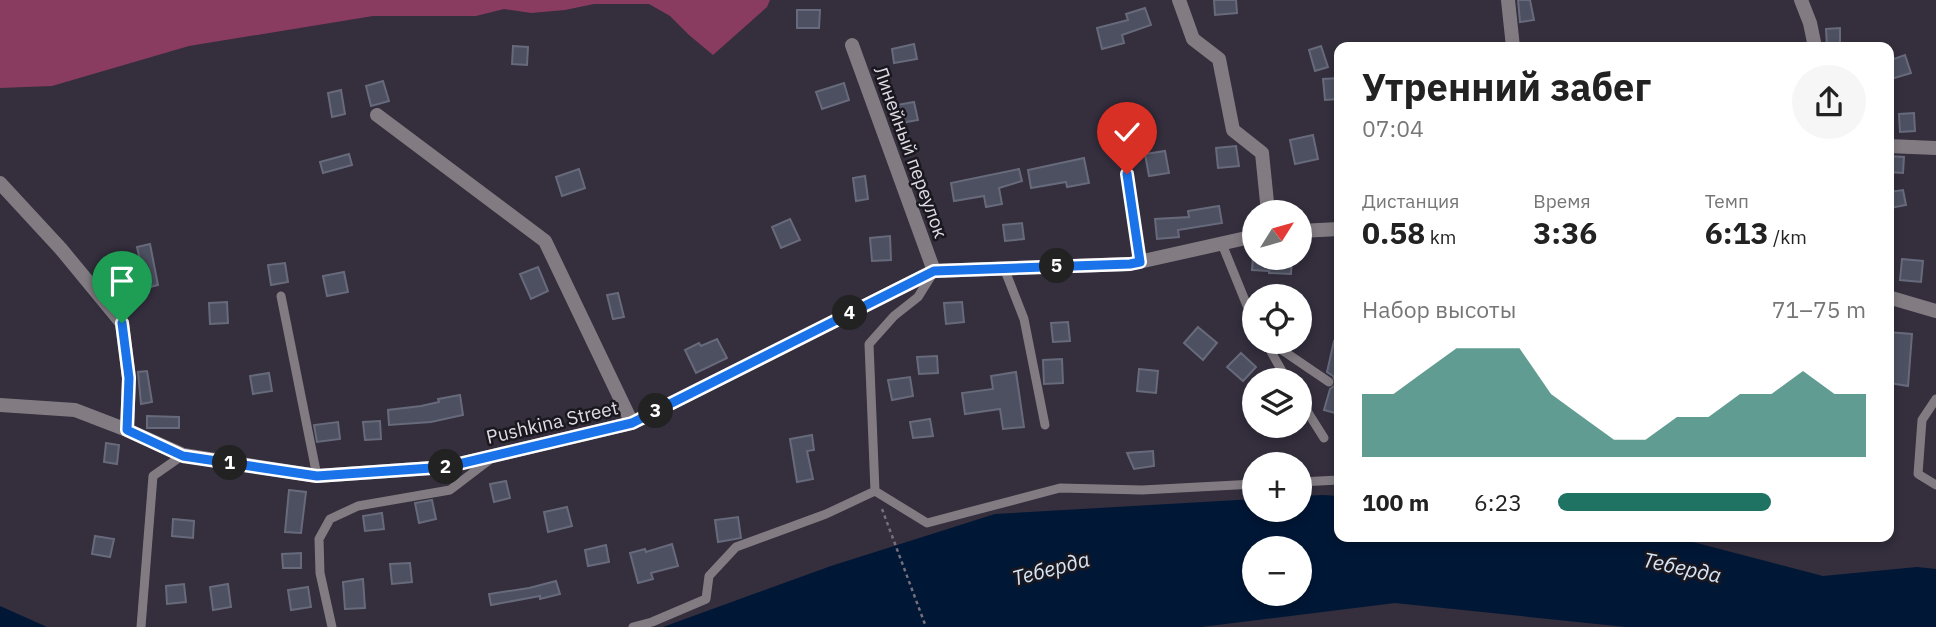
<!DOCTYPE html>
<html lang="ru">
<head>
<meta charset="utf-8">
<style>
  :root { --surface:#fff; --page:#f6f6f6; --text:#222; --muted:#767676; --accent:#1e7363 }
  body { margin:0; font-family:"IBM Plex Sans",sans-serif; background:var(--page); color:var(--text); height:100vh; display:flex; flex-direction:column; font-size:26px; white-space:nowrap }
  * { box-sizing:border-box; margin:0 }
  p { font-size:23px; color:var(--muted) }
  .icon { flex:none; width:38px; height:38px; fill:none; stroke:currentColor; stroke-width:2; stroke-linecap:round; stroke-linejoin:round }
  .map { position:relative; flex:1; overflow:hidden }
  .side { position:absolute; left:1334px; top:42px; width:560px; height:500px; display:flex; flex-direction:column; background:var(--surface); border-radius:14px; box-shadow:0 4px 10px #0003 }
  .side>* { flex:none }
  .needle { width:46px; rotate:53deg }
  .controls { position:absolute; left:1242px; top:200px; display:grid; gap:14px }
  .controls a { display:grid; place-items:center; width:70px; height:70px; border-radius:50%; background:var(--surface); box-shadow:0 4px 10px #0003; font-size:35px }
  .pin { position:absolute; display:grid; place-items:center; width:60px; height:60px; color:#fff; margin:-72px -30px; border-radius:50% 50% 50% 0; rotate:-45deg; box-shadow:0 0 7px #0007 }
  .pin .icon { rotate:45deg }
  .km { position:absolute; width:35px; height:35px; margin:-18px; border-radius:50%; background:#222; color:#fff; font-size:19px; line-height:35px; text-align:center }
  .round { display:grid; place-items:center; flex:none; width:74px; height:74px; border-radius:37px; background:var(--page) }
  .head { display:flex; align-items:center; justify-content:space-between; height:119px; padding:0 28px }
  h1 { font-size:38px; font-weight:700; line-height:52px }
  .figures { display:grid; grid-template-columns:repeat(3,1fr); gap:10px; height:119px; padding:7px 28px }
  .figures div { display:grid; align-content:center }
  .figures b { font-size:30px; font-weight:700 }
  .figures small { font-size:19px; font-weight:400 }
  .figures p { font-size:19px }
  .chart { height:196px; padding:14px 28px }
  .chart p { display:flex; justify-content:space-between }
  .chart svg { width:100%; height:126px; margin-top:7px; fill:var(--accent); opacity:.7 }
  ul { padding:0 28px; list-style:none; font-size:23px }
  li { display:grid; grid-template-columns:112px 84px 1fr; align-items:center; height:52px }
  li i { height:18px; border-radius:9px; background:var(--accent) }
  .map>svg:first-child { display:block }
</style>
</head>
<body>
<div class="map">
<svg width="1936" height="627" viewBox="0 0 1936 627">
  <rect width="100%" height="100%" fill="#342e3d"/>
  <path fill="#8a3b60" d="M0,0H770L767,7L713,55L689,35L670,16L649,4H594L565,10L531,13L504,9L476,16H373L189,46L52,86L0,88Z"/>
  <path fill="#001736" fill-rule="evenodd" d="M1323,495L1339,496V537H1674L1823,576L1917,567L1936,569V627H1626L1395,603L1201,627H663L831,566L995,514L1255,499V509H1300V496ZM1255,548H1300V593H1255Z
    M0,606L47,627H0Z"/>
  <path fill="#4d5060" stroke="#676a7b" stroke-width="2" d="M1214,0H1236L1237,13L1215,15Z
    M1518,0H1530L1534,20L1520,22Z
    M1145,8L1151,25L1122,35L1124,43L1102,49L1097,28L1128,20L1126,14Z
    M797,10H820L819,28H797Z
    M1840,28V47H1827L1826,29Z
    M914,44L917,59L894,63L892,49Z
    M513,46L528,47L527,65L512,64Z
    M1321,46L1328,67L1315,71L1309,50Z
    M1905,55L1911,73L1888,80V61Z
    M1339,78V99L1325,100L1323,79Z
    M383,81L389,101L371,106L366,86Z
    M844,83L849,100L822,109L816,92Z
    M341,90L345,114L332,117L328,93Z
    M914,102L918,120L901,123L897,105Z
    M1914,113L1915,131L1900,132L1899,114Z
    M1313,135L1318,159L1295,164L1290,140Z
    M1236,146L1239,166L1218,168L1216,148Z
    M1165,151L1169,173L1149,176L1145,154Z
    M349,154L352,165L323,173L320,162Z
    M1888,156L1904,157L1903,173L1888,172Z
    M1084,158L1089,183L1067,187L1066,182L1031,188L1028,170Z
    M579,169L585,188L562,196L556,177Z
    M1019,169L1022,181L999,188L1002,204L986,207L984,196L954,201L951,183Z
    M865,176L868,199L856,201L853,178Z
    M1903,190L1906,205L1890,208L1888,192Z
    M1219,206L1222,223L1178,230L1179,237L1157,239L1155,219L1189,217L1188,211Z
    M790,219L800,240L781,248L772,227Z
    M1022,223L1024,239L1005,241L1003,225Z
    M890,236L891,260L872,261L870,238Z
    M150,244L158,285L146,288L137,247Z
    M1253,257H1292L1291,274L1269,273V271L1252,270Z
    M120,259L126,276L110,282L103,266Z
    M1902,259L1923,261L1921,282L1900,280Z
    M285,263L288,282L271,285L268,265Z
    M538,267L548,291L531,299L520,274Z
    M344,272L348,292L327,296L323,276Z
    M618,293L624,317L613,319L607,295Z
    M227,302L228,323L210,324L209,303Z
    M962,302L964,322L946,324L944,303Z
    M1068,322L1070,341L1053,342L1051,323Z
    M1198,327L1217,343L1203,360L1184,343Z
    M1888,332L1912,334L1908,386L1889,383L1893,352L1888,351Z
    M717,339L727,358L696,373L685,350L699,343L701,346Z
    M1334,341L1339,342V414L1324,410L1330,389L1334,386L1336,383L1333,376L1327,372Z
    M1241,353L1256,367L1243,381L1227,367Z
    M937,356L938,373L919,374L917,357Z
    M1062,359L1063,383L1044,384L1043,360Z
    M1139,369L1158,371L1156,393L1137,391Z
    M147,371L152,402L141,404L138,372Z
    M1016,372L1024,427L1003,429L1000,409L965,414L962,393L993,389L991,376Z
    M269,373L272,391L253,394L250,376Z
    M910,377L913,396L892,400L888,380Z
    M460,395L463,415L431,422L389,425L388,410L421,406L439,402L438,399Z
    M147,416L179,417V428H147Z
    M930,419L933,436L913,438L910,422Z
    M380,421L381,439L365,440L363,422Z
    M338,422L340,439L317,442L314,425Z
    M812,435L814,450L807,451L813,479L797,482L790,439Z
    M106,443L119,445L117,464L104,462Z
    M1153,451L1154,466L1134,469L1127,453Z
    M506,481L510,498L494,502L490,484Z
    M289,490L306,492L301,533L285,532Z
    M432,500L436,519L419,523L415,503Z
    M567,507L572,526L548,532L544,512Z
    M382,513L384,529L365,531L363,516Z
    M738,517L741,538L718,542L715,520Z
    M173,519L194,521L193,538L172,536Z
    M95,536L114,539L110,557L92,554Z
    M672,544L678,566L651,573L653,579L638,583L630,553L645,549L646,552Z
    M606,545L609,562L588,566L585,550Z
    M301,553V568H283L282,554Z
    M410,563L412,582L392,584L390,564Z
    M363,579L365,608L345,609L343,582Z
    M556,581L560,594L540,599V596L491,605L489,594L529,588Z
    M184,584L186,602L167,604L166,586Z
    M228,584L231,607L213,610L210,587Z
    M308,587L311,607L291,610L288,590Z"/>
  <g fill="none" stroke-linecap="round" stroke-linejoin="round">
    <path stroke="#75707d" stroke-width="2.5" stroke-dasharray="3.5 3.5" stroke-linecap="butt" d="M882,509L926,627"/>
    <path stroke="#827c82" stroke-width="9" d="M1127,174L1140,262
      M1222,244L1248,308L1255,318
      M1004,268L1024,319L1045,425
      M281,296L317,476
      M1265,341L1287,380
      M1273,341L1279,348L1329,382
      M1936,399L1922,420L1918,474L1936,485
      M1300,400L1324,438
      M1300,482L1339,480
      M875,491L869,344L894,316L918,297L933,273
      M141,627L153,476L183,455
      M332,627L320,573L319,539L330,519L358,506L450,490L492,458
      M633,627L652,622L706,599L709,576L736,547L826,514L875,491L927,523L1060,488L1142,490L1255,484"/>
    <path stroke="#827c82" stroke-width="14" d="M1179,0L1193,39L1219,59L1233,130L1262,153L1268,212
      M1508,0L1513,47
      M1801,0L1810,23L1815,47
      M852,45L934,271
      M377,115L545,241L632,423
      M1888,146L1936,148
      M0,183L61,249L122,323L129,378L127,430
      M1300,231L1339,229
      M1888,297L1936,311
      M0,405L75,410L127,430L183,455L317,476L446,467L632,423L934,271L1130,264L1255,236"/>
  </g>
  <g fill="none" stroke-linecap="round" stroke-linejoin="round">
    <g stroke="#fff" stroke-width="14">
      <path id="route" d="M122,323L129,378L127,430L183,456L317,476L446,467L632,423L934,271L1130,264L1140,262L1127,174"/>
    </g>
    <use href="#route" stroke="#1a73e8" stroke-width="9"/>
  </g>
  <g text-anchor="middle" stroke-width="5" stroke-linejoin="round" paint-order="stroke">
    <g font-size="19" fill="#e0dce6" stroke="#1a181e">
      <text transform="translate(911 152) rotate(70)" y="7">Линейный переулок</text>
      <text transform="translate(552 422) rotate(-13)" y="7">Pushkina Street</text>
    </g>
    <g font-size="21" font-style="italic" fill="#d5e5f6" stroke="#1a181e">
      <text transform="translate(1682 568) rotate(12)" y="7">Теберда</text>
      <text transform="translate(1051 569) rotate(-15)" y="7">Теберда</text>
    </g>
  </g>
</svg>
<div class="controls">
<a><svg class="needle" viewBox="-14 -14 28 28"><path d="M0-13l5 13h-10z" fill="#e53935"/><path d="M0 13l5-13h-10z" fill="#767676"/></svg></a>
<a><svg class="icon" aria-label="locate" viewBox="0 0 24 24"><circle cx="12" cy="12" r="6"/><path d="M12 2v4M12 18v4M2 12h4M18 12h4"/></svg></a>
<a><svg class="icon" aria-label="layers" viewBox="0 0 24 24"><path d="M12 4l9 5-9 5-9-5zM3 14l9 5 9-5"/></svg></a>
<a>+</a>
<a>−</a>
</div>
<div class="pin" style="left:122px;top:323px;background:#1e9e55"><svg class="icon" aria-label="arrive" viewBox="0 0 24 24"><path d="M6 21V4h12l-3 4 3 4H6"/></svg></div>
<div class="pin" style="left:1127px;top:174px;background:#d93025"><svg class="icon" aria-label="check" viewBox="0 0 24 24"><path d="M5 12l5 5 9-10"/></svg></div>
<b class="km" style="left:230px;top:463px">1</b>
<b class="km" style="left:446px;top:467px">2</b>
<b class="km" style="left:656px;top:411px">3</b>
<b class="km" style="left:850px;top:313px">4</b>
<b class="km" style="left:1057px;top:266px">5</b>
<section class="side">
<div class="head"><div><h1>Утренний забег</h1><p>07:04</p></div><a class="round"><svg class="icon" aria-label="share" viewBox="0 0 24 24"><path d="M12 15V3M7 8l5-5 5 5M5 13v7h14v-7"/></svg></a></div>
<div class="figures">
<div><p>Дистанция</p><b>0.58<small> km</small></b></div>
<div><p>Время</p><b>3:36</b></div>
<div><p>Темп</p><b>6:13<small> /km</small></b></div>
</div>
<div class="chart"><p><span>Набор высоты</span>71–75 m</p>
<svg viewBox="0 0 160 44" preserveAspectRatio="none"><path d="M0 44V22L10 22L20 14L30 6L40 6L50 6L60 22L70 30L80 38L90 38L100 30L110 30L120 22L130 22L140 14L150 22L160 22V44z"/></svg>
</div>
<ul>
<li><b>100 m</b>6:23<i style="width:69%"></i></li>
</ul>
</section>
</div>
</body>
</html>
